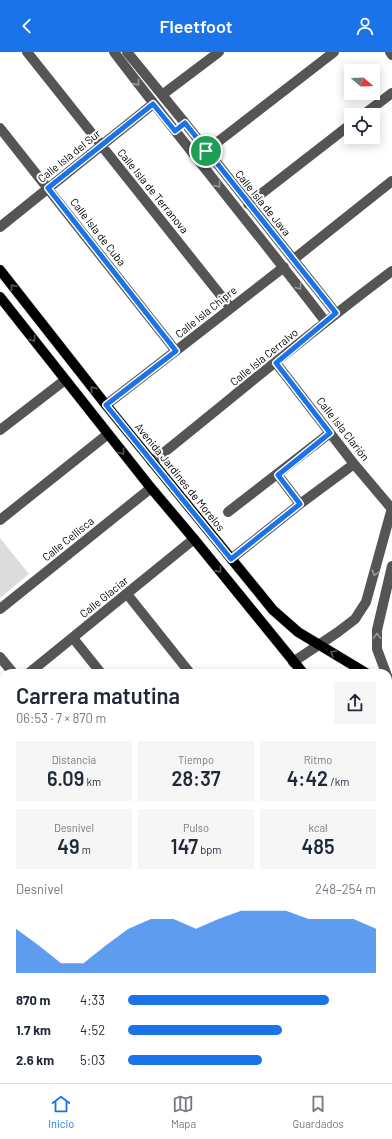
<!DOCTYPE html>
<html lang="es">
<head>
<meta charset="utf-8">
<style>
  :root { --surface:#fff; --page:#f6f6f7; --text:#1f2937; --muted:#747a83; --line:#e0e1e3; --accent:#1a73e8 }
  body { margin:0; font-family:Barlow,sans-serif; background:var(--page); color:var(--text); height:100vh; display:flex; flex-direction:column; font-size:15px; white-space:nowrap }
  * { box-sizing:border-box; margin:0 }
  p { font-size:13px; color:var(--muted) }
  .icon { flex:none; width:22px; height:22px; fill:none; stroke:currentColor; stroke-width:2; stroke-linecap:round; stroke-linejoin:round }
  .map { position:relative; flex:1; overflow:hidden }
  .side { position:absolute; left:0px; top:617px; width:392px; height:414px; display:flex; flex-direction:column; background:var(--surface); border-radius:12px 12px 0 0; box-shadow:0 2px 10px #0003 }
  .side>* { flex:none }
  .needle { width:26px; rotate:109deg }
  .controls { position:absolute; left:344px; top:12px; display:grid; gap:8px }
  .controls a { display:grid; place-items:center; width:36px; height:36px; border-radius:0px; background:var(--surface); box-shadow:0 2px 10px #0003; font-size:20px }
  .pin { position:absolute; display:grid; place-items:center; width:34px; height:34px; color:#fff; margin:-17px; border:2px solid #fff; border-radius:50%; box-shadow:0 1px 4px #0007 }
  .round { display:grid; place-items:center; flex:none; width:42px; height:42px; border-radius:0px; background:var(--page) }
  .head { display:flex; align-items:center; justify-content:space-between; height:68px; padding:0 16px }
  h1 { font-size:22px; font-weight:600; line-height:30px }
  .metrics { display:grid; grid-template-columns:repeat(3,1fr); gap:6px; height:68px; padding:4px 16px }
  .metrics div { display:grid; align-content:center; border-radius:0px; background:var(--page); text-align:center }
  .metrics b { font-size:20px; font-weight:600 }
  .metrics small { font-size:11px; font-weight:400 }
  .metrics p { font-size:11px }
  .chart { height:112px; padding:8px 16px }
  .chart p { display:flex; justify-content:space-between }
  .chart svg { width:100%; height:72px; margin-top:4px; fill:var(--accent); opacity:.7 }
  ul { padding:0 16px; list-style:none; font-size:13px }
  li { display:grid; grid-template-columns:64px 48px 1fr; align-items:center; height:30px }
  li i { height:10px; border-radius:5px; background:var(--accent) }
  header { display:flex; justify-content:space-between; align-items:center; height:52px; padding:0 16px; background:var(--accent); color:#fff; font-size:18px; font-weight:600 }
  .tabs { display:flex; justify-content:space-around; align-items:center; height:56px; border-top:1px solid var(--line); background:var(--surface); font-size:11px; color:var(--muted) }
  .tabs a { display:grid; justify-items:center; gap:2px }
  .tabs .on { color:var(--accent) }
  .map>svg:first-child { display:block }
</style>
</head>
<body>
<header><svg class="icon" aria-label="back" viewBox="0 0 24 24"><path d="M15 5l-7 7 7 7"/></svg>Fleetfoot<svg class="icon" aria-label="person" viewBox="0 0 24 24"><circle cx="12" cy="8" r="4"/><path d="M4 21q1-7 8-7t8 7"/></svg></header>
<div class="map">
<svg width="392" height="1031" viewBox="0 0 392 1031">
  <rect width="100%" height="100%" fill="#fff"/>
  <path fill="#dcdcdc" d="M0,486L29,522L0,546Z
    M392,884V912L388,911V898Z
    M289,1027H313L312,1031H302Z"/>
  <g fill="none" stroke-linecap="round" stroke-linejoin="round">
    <g stroke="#dbdbdb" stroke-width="11">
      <path id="major" d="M0,218L106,353L273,558L298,580L366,621
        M0,245L151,436L194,487L303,621
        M388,634L392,637
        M388,686L392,688"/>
    </g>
    <path stroke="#555" stroke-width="10" d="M27,0L230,255
      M114,0C183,91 256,179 325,269
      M127,0L185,71L336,261
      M390,0L392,3
      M162,43L219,0
      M363,63L392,41
      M0,76L176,299
      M206,99L334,0
      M248,152L351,72
      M0,175L153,52
      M294,207L392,129
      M276,311L354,412L392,457
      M106,353L284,215
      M0,378L65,328
      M152,410C232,346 310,280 392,219
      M278,423L300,452
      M228,460L330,381
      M0,468L108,382
      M231,507L300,452L354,412
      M127,542L190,621
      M0,557L151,436
      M73,586L101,621
      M0,605L13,621
      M293,610L338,580L355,567L366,550L392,456
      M29,621L194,487
      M386,621L377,597V578L392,514
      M388,625L392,631
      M0,644L4,641
      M0,732L4,729
      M0,822L4,819
      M0,829L4,834
      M388,851L392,835
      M0,921L4,918
      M388,921L392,922
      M0,968L4,969
      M388,994L392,995
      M200,1031L201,1027
      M271,1031L272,1027"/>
    <use href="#major" stroke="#000" stroke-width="10"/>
  </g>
  <defs><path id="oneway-chevron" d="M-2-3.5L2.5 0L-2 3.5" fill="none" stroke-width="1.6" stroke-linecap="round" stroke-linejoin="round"/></defs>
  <g stroke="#999">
    <use href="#oneway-chevron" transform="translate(137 31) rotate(53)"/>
    <use href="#oneway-chevron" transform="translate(218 133) rotate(52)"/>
    <use href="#oneway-chevron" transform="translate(299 235) rotate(53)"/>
    <use href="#oneway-chevron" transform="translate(375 521) rotate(106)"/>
    <use href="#oneway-chevron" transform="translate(377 584) rotate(-90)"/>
  </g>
  <g stroke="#595959">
    <use href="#oneway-chevron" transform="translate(13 235) rotate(-128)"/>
    <use href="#oneway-chevron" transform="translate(33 287) rotate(52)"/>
    <use href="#oneway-chevron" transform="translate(93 337) rotate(-128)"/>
    <use href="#oneway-chevron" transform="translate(122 400) rotate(52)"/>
    <use href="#oneway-chevron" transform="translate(219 518) rotate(51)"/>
    <use href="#oneway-chevron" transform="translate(333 601) rotate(-149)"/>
  </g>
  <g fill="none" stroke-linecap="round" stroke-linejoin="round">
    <g stroke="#fff" stroke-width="8">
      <path id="route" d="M153,52L175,79L185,71L336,261L276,311L330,381L278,423L300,452L231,507L106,353L176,299L48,136Z"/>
    </g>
    <use href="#route" stroke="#1a73e8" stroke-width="5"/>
  </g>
  <g text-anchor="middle" stroke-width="4" stroke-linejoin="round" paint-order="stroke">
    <g font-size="11" fill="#000" stroke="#fff">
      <text transform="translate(69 104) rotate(-39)" y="4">Calle Isla del Sur</text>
      <text transform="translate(153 139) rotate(51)" y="4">Calle Isla de Terranova</text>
      <text transform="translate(263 151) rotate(51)" y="4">Calle Isla de Java</text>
      <text transform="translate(98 180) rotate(52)" y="4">Calle Isla de Cuba</text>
      <text transform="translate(206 260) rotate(-39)" y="4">Calle Isla Chipre</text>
      <text transform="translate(264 305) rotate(-39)" y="4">Calle Isla Cerralvo</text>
      <text transform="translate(343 377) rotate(52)" y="4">Calle Isla Clarión</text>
      <text transform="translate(180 425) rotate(51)" y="4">Avenida Jardines de Morelos</text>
      <text transform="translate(68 487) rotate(-39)" y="4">Calle Cellisca</text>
      <text transform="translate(104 545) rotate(-39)" y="4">Calle Glaciar</text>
    </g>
  </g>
</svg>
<div class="controls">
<a><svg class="needle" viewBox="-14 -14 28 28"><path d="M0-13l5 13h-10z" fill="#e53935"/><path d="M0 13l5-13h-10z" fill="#747a83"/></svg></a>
<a><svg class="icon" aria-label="locate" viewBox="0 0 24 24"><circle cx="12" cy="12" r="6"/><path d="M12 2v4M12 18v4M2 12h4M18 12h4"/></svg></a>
</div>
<div class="pin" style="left:206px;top:99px;background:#1e9e55"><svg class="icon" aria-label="arrive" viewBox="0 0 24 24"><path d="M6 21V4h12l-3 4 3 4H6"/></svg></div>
<section class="side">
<div class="head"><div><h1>Carrera matutina</h1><p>06:53 · 7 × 870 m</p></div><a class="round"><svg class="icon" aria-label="share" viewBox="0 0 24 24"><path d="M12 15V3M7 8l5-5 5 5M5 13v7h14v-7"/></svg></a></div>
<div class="metrics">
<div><p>Distancia</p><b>6.09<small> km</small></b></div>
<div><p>Tiempo</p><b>28:37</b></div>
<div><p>Ritmo</p><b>4:42<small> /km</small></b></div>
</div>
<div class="metrics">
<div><p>Desnivel</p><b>49<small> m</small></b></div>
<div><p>Pulso</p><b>147<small> bpm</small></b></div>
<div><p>kcal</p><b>485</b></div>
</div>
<div class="chart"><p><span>Desnivel</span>248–254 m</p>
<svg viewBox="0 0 160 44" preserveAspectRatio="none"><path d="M0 44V17L10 27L20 38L30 38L40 27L50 17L60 11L70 11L80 17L90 11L100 6L110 6L120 6L130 11L140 11L150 11L160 17V44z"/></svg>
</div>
<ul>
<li><b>870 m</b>4:33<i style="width:81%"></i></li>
<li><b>1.7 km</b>4:52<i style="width:62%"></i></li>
<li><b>2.6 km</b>5:03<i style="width:54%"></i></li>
</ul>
</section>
</div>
<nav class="tabs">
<a class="on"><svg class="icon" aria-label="home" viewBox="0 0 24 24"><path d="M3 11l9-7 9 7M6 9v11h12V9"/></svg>Inicio</a>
<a><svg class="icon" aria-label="map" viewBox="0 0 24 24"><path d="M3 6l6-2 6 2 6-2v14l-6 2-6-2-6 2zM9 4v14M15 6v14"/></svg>Mapa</a>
<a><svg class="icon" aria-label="saved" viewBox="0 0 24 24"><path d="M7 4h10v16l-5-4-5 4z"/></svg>Guardados</a>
</nav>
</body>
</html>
